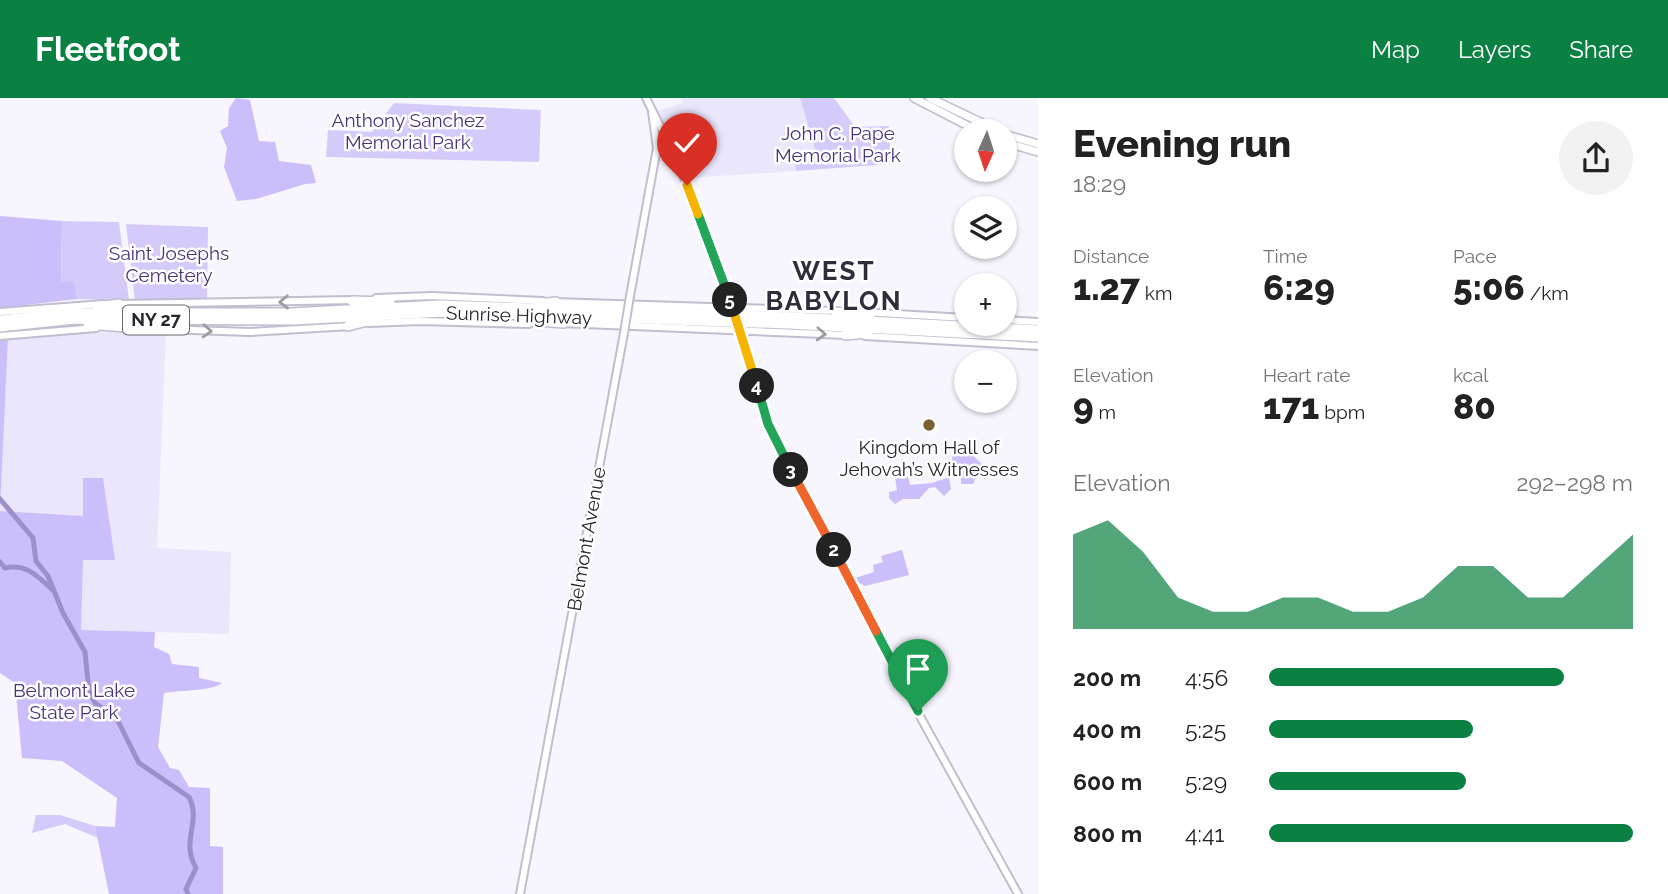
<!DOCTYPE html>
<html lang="en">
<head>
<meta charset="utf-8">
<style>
  :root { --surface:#fff; --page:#f2f2f2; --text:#222; --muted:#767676; --accent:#0b8043 }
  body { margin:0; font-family:Raleway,sans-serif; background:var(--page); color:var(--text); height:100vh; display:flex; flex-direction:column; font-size:26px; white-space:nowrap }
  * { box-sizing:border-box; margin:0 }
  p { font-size:23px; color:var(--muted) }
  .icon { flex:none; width:38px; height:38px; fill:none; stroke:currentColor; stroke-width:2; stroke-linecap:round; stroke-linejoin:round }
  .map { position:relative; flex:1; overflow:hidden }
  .side { display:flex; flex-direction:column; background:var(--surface); width:630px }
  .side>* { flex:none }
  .needle { width:46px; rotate:183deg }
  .tools { position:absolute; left:954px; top:21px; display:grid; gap:14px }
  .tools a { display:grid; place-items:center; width:63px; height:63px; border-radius:50%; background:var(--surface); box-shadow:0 2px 5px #0004; font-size:35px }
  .pin { position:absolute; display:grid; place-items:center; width:60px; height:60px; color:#fff; margin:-72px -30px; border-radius:50% 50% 50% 0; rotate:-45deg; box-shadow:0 0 7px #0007 }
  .pin .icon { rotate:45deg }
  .km { position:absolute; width:35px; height:35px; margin:-18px; border-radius:50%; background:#222; color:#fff; font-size:19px; line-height:35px; text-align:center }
  .round { display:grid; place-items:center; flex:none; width:74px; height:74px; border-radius:37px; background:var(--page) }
  .overview { display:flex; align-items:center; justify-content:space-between; height:119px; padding:0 35px }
  h1 { font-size:38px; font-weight:800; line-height:52px }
  .stats { display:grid; grid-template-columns:repeat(3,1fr); gap:10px; height:119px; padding:7px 35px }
  .stats div { display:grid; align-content:center }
  .stats b { font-size:35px; font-weight:800 }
  .stats small { font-size:19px; font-weight:400 }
  .stats p { font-size:19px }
  .chart { height:196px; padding:14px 35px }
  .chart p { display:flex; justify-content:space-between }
  .chart svg { width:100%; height:126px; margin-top:7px; fill:var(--accent); opacity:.7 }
  ul { padding:0 35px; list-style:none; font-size:23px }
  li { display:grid; grid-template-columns:112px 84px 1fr; align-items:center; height:52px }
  li i { height:18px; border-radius:9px; background:var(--accent) }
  header { display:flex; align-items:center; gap:42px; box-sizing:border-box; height:98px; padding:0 35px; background:var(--accent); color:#fff }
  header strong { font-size:33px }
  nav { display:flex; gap:38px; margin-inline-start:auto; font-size:24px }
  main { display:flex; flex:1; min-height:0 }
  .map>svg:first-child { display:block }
</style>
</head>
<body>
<header>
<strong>Fleetfoot</strong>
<nav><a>Map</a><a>Layers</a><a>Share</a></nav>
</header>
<main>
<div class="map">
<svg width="1038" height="796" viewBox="0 0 1038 796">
  <rect width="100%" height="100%" fill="#f7f5fd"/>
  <path fill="#eae6fc" d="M681,0H800L818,63L795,65L796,73L687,80L657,13L683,5Z
    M54,230L166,234L157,450L231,454L229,536L81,532L83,461L115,462L83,418L0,413L8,240Z"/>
  <path fill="#d5cbfb" d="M800,0H834L855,29L889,28L891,66L796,73L795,65L818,62Z
    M394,5L541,12L539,64L326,59L328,32L372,34Z
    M62,123L119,124L129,202L77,201L74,185L61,184Z
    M126,126L208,129L207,202L135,203Z
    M36,717H60L95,728L98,740L65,726L32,735Z"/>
  <path fill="#cbbefb" d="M236,0L250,2L259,43L275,44L279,63L311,67L316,85L305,86L256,101L237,103L224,69L227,50L220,33L228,28L229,10Z
    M0,118L62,123L61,183L74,184L77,201L0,210Z
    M8,240L0,413L83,418V380H103L115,462H83L81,532L155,534L154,549L169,556L172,566L199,569V580L222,585C213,593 179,592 164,595L158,649L170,670L179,672L189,689L210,690V748L223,749V796H109L95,728L115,729L117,700L62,663L22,660L15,585L0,575V242Z
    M957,355L972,357L985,369L979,374L973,386H961V373L952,365V359Z
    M900,377L908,378L910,387L932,385L949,379L951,391L944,398L935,389L929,390L919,401H903L895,406L889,400V394L897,392L895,379Z
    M902,452L909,477L865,488L852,481L874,474L873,467L883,464L881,458Z"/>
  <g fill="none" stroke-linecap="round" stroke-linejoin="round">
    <path stroke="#9c8fca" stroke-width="5" d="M0,401L33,440L36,463L48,478L63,515L85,554L89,593L95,605L117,621L139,665L189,699C202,724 180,743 196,770L186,791L188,796
      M0,464L5,470C27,465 38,479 54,493"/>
    <g stroke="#c1bed0" stroke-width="10">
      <path id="secondary" d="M646,0L679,66L730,202
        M630,198L657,50L652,14
        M376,200L432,198L543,203
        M554,204L837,213
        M117,206L355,202
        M0,214L103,206
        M862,214L966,220
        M1004,222L1038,224
        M369,225L420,223L529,226
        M561,225L847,237
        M135,230L250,234L351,228
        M0,238L96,230
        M865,238L1038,248
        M743,240L763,311L776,343L911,602L1018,796
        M520,796L624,235"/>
    </g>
    <g stroke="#c1bed0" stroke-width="10">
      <path id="primary" d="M914,0L978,33
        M930,0L999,33
        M1004,36L1038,46
        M1004,44L1038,54"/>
    </g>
    <g stroke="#c1bed0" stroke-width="12">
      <path id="motorway" d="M352,203L390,204
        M539,206L556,204
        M97,209L119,206
        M836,214L870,219
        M0,222L69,215H291L440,207L791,219L1038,232
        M523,222L564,225
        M88,226L138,230
        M348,228L375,221
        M0,229L75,221L294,222L443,214L788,226L1038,239
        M845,237L868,235"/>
    </g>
    <use href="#secondary" stroke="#fff" stroke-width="6"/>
    <use href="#primary" stroke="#fff" stroke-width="7"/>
    <use href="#motorway" stroke="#fff" stroke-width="9"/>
    <g stroke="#c1bed0" stroke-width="10" stroke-linecap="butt">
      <path id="secondary-bridge" d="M730,202L743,240
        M624,235L630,198"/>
    </g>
    <use href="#secondary-bridge" stroke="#fff" stroke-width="6"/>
  </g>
  <defs><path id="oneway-chevron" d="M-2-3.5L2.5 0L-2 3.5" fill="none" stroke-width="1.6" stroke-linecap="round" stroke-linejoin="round" transform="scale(1.75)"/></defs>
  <g stroke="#9e9da0">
    <use href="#oneway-chevron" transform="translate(284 204) rotate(179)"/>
    <use href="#oneway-chevron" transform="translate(207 233) rotate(3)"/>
    <use href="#oneway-chevron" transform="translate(821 236) rotate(3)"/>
  </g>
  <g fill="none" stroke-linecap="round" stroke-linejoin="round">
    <g stroke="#fff" stroke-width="14">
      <path id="split-1" d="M876,533L918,613"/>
    </g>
    <g stroke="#fff" stroke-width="14">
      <path id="split-2" d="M834,452L876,533"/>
    </g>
    <g stroke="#fff" stroke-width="14">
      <path id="split-3" d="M791,372L834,452"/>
    </g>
    <g stroke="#fff" stroke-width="14">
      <path id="split-4" d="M757,288L768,326L791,372"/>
    </g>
    <g stroke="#fff" stroke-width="14">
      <path id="split-5" d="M730,202L757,288"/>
    </g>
    <g stroke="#fff" stroke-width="14">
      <path id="split-6" d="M698,116L730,202"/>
    </g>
    <g stroke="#fff" stroke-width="14">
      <path id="split-7" d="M687,87L698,116"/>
    </g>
    <use href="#split-1" stroke="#22a559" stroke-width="9"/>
    <use href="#split-2" stroke="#f0652b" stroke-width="9"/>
    <use href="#split-3" stroke="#f0652b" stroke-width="9"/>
    <use href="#split-4" stroke="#22a559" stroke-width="9"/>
    <use href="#split-5" stroke="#f5b400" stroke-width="9"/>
    <use href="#split-6" stroke="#22a559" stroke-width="9"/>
    <use href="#split-7" stroke="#f5b400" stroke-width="9"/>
  </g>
  <circle fill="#796232" stroke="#fff" stroke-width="2.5" cx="929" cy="327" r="7"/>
  <g text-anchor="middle" stroke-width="5" stroke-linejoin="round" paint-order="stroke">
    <rect fill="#fff" stroke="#68676c" stroke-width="2" x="123" y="207.5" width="66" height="29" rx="5"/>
    <g font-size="18" font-weight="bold" fill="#27262d">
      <text x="156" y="228">NY 27</text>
    </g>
    <g font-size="19" fill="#49337b" stroke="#fff">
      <text x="408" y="29">Anthony Sanchez<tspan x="408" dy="22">Memorial Park</tspan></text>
      <text x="838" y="42">John C. Pape<tspan x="838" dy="22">Memorial Park</tspan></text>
      <text x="169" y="162">Saint Josephs<tspan x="169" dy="22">Cemetery</tspan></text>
      <text x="74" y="599">Belmont Lake<tspan x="74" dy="22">State Park</tspan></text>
    </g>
    <g font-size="19" fill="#27262d" stroke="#fff">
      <text transform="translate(519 217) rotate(2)" y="7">Sunrise Highway</text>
      <text transform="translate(586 441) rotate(-80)" y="7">Belmont Avenue</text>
    </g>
    <g font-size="19" fill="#27262d" stroke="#fff">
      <text x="929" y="356">Kingdom Hall of<tspan x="929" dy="22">Jehovah’s Witnesses</tspan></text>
    </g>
    <g font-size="26" font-weight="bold" letter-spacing="2" fill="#2f2c3b" stroke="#fff">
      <text x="834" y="182">WEST<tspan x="834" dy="30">BABYLON</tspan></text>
    </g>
  </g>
</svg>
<div class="tools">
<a><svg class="needle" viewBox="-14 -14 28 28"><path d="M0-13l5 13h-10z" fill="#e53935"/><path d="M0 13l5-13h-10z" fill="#767676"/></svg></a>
<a><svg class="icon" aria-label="layers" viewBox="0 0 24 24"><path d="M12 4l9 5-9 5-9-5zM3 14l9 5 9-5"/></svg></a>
<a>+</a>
<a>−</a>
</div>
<div class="pin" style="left:918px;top:613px;background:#1e9e55"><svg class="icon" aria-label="arrive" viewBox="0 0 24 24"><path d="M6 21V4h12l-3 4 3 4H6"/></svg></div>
<div class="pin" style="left:687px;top:87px;background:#d93025"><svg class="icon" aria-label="check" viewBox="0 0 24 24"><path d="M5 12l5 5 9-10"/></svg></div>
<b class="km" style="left:834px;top:452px">2</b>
<b class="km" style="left:791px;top:372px">3</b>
<b class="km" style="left:757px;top:288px">4</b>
<b class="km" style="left:730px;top:202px">5</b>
</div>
<section class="side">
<div class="overview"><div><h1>Evening run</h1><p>18:29</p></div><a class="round"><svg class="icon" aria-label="share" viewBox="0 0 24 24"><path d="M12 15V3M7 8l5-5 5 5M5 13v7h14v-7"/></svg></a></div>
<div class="stats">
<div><p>Distance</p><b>1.27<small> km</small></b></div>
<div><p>Time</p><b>6:29</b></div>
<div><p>Pace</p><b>5:06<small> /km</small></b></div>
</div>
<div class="stats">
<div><p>Elevation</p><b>9<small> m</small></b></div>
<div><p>Heart rate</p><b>171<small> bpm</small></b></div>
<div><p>kcal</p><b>80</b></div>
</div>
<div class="chart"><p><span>Elevation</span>292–298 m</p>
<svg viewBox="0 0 160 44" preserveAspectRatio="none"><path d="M0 44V11L10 6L20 17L30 33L40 38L50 38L60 33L70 33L80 38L90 38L100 33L110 22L120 22L130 33L140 33L150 22L160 11V44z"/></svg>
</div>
<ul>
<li><b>200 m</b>4:56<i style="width:81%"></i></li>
<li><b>400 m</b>5:25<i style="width:56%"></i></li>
<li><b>600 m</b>5:29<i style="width:54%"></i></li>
<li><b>800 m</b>4:41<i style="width:100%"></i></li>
</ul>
</section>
</main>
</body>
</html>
